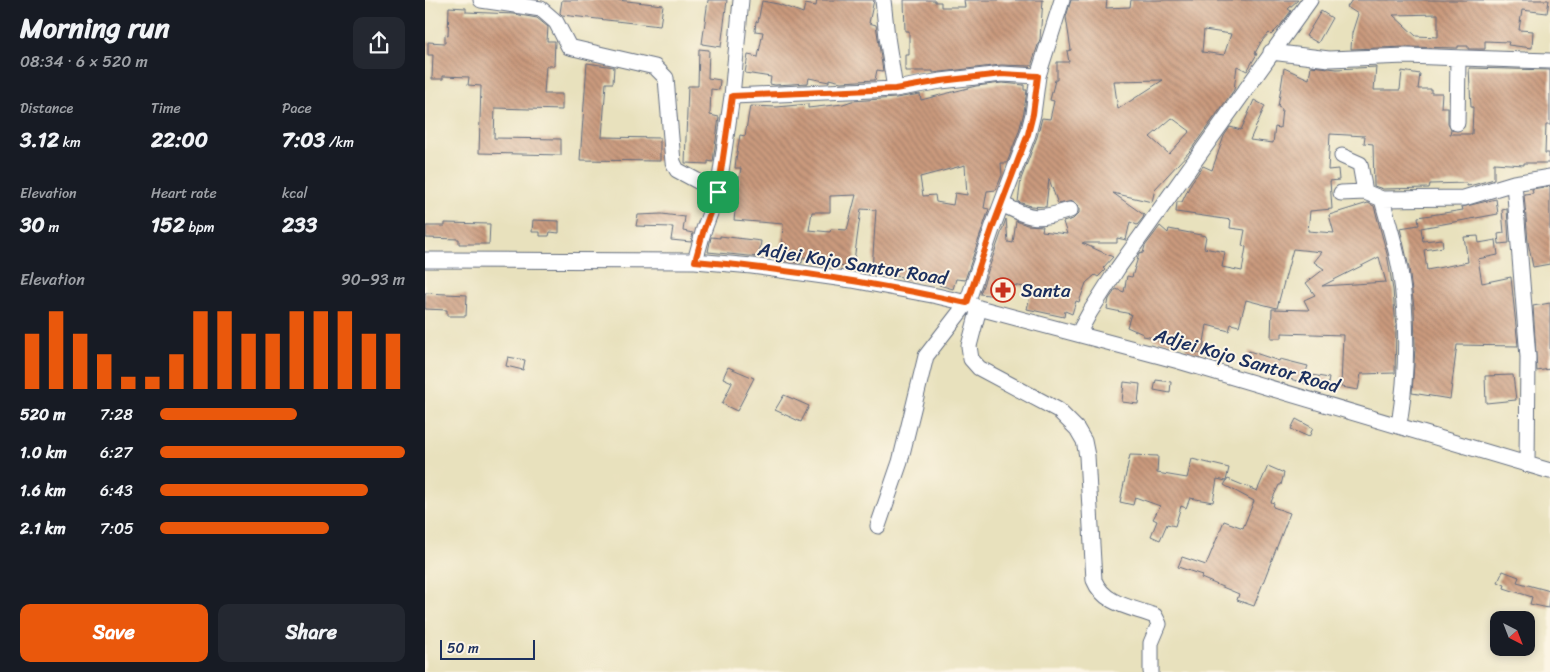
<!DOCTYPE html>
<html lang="en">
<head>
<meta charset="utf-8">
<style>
  :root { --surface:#171b24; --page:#242831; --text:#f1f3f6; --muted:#9ea1a6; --accent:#ea580c }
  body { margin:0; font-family:Sriracha,sans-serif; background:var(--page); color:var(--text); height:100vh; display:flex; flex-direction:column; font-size:19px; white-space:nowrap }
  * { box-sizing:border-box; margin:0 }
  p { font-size:16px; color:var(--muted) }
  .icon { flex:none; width:28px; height:28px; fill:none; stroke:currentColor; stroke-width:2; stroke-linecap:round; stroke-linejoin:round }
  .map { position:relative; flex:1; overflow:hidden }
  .side { display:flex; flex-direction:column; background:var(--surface); width:425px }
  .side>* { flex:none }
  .needle { width:32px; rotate:138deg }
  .controls { position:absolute; left:1065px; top:611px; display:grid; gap:10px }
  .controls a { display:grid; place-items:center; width:45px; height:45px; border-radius:10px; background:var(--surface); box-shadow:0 2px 8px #0003; font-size:25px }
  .scale { position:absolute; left:15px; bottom:12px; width:95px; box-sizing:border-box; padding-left:5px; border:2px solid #1b2f5e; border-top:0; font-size:14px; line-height:18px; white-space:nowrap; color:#1b2f5e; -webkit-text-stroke:4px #fcf5e5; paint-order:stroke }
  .pin { position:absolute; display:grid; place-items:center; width:42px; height:42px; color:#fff; margin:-21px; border-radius:10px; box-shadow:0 2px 8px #0006 }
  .round { display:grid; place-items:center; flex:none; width:52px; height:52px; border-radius:10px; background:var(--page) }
  .head { display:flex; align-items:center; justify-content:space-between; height:85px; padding:0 20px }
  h1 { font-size:28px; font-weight:700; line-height:38px }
  .metrics { display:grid; grid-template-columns:repeat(3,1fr); gap:8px; height:85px; padding:5px 20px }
  .metrics div { display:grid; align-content:center }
  .metrics b { font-size:21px; font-weight:700 }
  .metrics small { font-size:14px; font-weight:400 }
  .metrics p { font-size:14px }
  .chart { height:140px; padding:10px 20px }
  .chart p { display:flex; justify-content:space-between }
  .chart svg { width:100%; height:90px; margin-top:5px; stroke:var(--accent); stroke-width:6 }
  .button { display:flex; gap:10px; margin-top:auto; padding:10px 20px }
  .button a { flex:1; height:58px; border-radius:10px; background:var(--accent); color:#fff; font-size:20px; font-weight:700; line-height:58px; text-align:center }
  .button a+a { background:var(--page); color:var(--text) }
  ul { padding:0 20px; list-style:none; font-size:16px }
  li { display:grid; grid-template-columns:80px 60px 1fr; align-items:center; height:38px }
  li i { height:12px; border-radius:6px; background:var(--accent) }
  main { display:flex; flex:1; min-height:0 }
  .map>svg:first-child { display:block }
</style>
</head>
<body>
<main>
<section class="side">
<div class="head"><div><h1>Morning run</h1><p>08:34 · 6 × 520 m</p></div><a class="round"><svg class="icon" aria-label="share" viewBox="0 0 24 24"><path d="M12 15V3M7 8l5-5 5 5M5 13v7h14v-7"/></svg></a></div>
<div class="metrics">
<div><p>Distance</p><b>3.12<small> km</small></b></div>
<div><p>Time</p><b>22:00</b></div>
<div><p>Pace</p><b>7:03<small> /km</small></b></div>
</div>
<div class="metrics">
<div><p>Elevation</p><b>30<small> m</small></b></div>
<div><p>Heart rate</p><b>152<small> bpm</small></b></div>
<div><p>kcal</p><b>233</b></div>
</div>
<div class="chart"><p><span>Elevation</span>90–93 m</p>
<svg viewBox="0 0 160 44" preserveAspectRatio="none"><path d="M5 44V17M15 44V6M25 44V17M35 44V27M45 44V38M55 44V38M65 44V27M75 44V6M85 44V6M95 44V17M105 44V17M115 44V6M125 44V6M135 44V6M145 44V17M155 44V17"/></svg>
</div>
<ul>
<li><b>520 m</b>7:28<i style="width:56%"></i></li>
<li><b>1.0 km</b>6:27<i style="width:100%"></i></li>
<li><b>1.6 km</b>6:43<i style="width:85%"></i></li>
<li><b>2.1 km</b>7:05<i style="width:69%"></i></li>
</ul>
<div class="button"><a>Save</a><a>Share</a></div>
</section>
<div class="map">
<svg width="1125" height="672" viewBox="0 0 1125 672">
  <defs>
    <pattern id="building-back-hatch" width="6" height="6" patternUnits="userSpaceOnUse" patternTransform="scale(1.25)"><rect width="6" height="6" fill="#ca9a7d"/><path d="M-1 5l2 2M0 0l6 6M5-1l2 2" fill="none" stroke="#a37e6a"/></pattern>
  </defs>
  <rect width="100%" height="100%" fill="#fcf5e5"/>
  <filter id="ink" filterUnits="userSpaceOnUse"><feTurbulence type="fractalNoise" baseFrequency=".02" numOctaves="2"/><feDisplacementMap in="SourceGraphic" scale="10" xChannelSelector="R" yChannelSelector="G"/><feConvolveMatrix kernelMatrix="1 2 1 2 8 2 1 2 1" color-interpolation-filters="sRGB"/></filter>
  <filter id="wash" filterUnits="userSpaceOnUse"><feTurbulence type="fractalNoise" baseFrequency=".0096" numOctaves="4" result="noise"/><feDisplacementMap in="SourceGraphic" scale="20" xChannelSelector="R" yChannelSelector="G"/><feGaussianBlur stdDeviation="1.12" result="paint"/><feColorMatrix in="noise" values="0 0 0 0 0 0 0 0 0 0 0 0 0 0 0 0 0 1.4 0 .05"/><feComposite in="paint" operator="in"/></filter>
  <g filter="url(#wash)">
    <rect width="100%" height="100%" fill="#e8e1bd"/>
    <g id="blocks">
      <path fill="url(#building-back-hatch)" fill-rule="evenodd" d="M137,0H193L238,5L235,26L137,15L135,13Z
        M283,0H302L296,47L277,44Z
        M392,0H449L444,23L451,25L458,71L452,70L450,80L416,82L404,79V82L384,78L383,83L350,85L345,84L346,77L320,73L323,55L333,57L338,32L330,31L331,21L333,22L337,1L353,4L378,13L380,4L391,6Z
        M479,0H510V2H516V7H540L539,0H618L615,39L606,66L576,65L508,73V71H480V55H484V31H480Z
        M646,0H682L681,8L705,7L706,0H873L863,9L866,11L855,26L846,35L844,33L836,42L830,53L832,54L822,71L812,66L809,90L765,151L730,189L727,202L688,193L719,215L718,218L712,225L705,222L701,240L692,238V243H657L688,257L678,268L680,270L673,277L670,275L661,283L654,302L651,301L647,314L640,311L639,317L602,309L607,288L586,285L584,291L574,289L573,296L555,294L581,219L583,242L588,243L591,221L602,225L618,226L617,231L642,234L638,222L648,219L654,213V207L648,201L633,204L624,179L621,207L606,206L593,202L596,179L612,137L617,118L625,119L629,101L625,100L630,80H632V62H644L642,51L646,50L641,17ZM779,30L806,34L799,55L777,52ZM738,80L693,109L689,81ZM747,118L765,131L744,154L725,137Z
        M927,0H1124L1122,13L1097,10L1094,30L1108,31L1107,48L1083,45L1084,42L1060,41V49H1043V46H1033V48L981,47L926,49L927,33L933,14L922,7ZM1013,14V37L991,36L968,15Z
        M24,7L41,8V12L89,14L112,18L123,27L122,41H130L129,66H121L119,94H137V110L70,108L69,138L136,139V155L54,153L56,86L43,85L44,77L18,76V79H7L8,55H3V42L20,43V35L23,36Z
        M896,11L907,18L893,43L881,36Z
        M274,49L284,50L283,78L295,80L294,90L286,89L285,115L294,117L288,162L283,161V164L260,163L263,86H273Z
        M162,63L189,67L188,83H181L177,137L235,138V161L155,160Z
        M886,66L912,69L951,67L949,90H975L977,71L995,74L993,89H1006V93H1017L1016,107H1023V123L1026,129L1025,134H1047L1048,107H1046L1044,68L1125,70V125H1121L1120,153H1124V163H1099V165L1069,163V179L1048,185L1042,186V183L1005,184L1004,188L958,189L949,186L948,144L939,143L940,136L905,134L903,170L913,169L914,180L905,181L907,209L885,211L883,231L909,233L904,215L943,203L949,206L962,254L968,290L971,328L970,373L936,374L933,390L916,387L918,335L857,333V338H846L847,309L884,310L879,300L890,295L881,283L899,269L889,262L897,252L868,249L852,308L821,300L814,326L806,324L804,331L782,325L777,354L760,351L762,344L729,340L730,338L718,336V334L702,327L706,314L682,309L684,299L691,289L699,292L702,276L707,277L714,254L718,253L720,246L735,226L743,233L744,229L781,236L779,248L800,252L797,267L817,271L821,247L817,246L820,230L805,228L806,220L751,212L752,202H757L766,183L778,166L787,170L799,136L805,127L816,130L829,100L840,106L825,140L848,143L850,127L855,128L857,109L853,107L859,68L884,79ZM954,257L961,282L897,286Z
        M577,83L599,85V90H602L599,112L594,131L582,163H576L577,175L571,190L562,191L559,208L564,209L540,280L531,279L528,289L514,285L515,283L477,279V277L464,275L465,272L447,270L451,210L436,209L428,268L405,265L406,261L378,257L377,263L356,260L358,224L309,220L312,196H311L316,168H310L311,159L315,135L320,136L325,106L352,107L383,104V108L418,104L427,101L471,98L495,94L496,100L551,86ZM540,165L542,195L530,193L528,205L511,202L510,195L498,196L495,177ZM431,195L422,230L406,229L405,232L384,230L387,212H405V196Z
        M1125,186V264L1108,267L1103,242L1099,194L1108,193L1107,189Z
        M1071,199L1073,214L996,228L998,241L1017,239L1018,247L999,250L1002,270L1043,262L1039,237L1053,236L1054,243L1071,240L1073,255L1053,259L1057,283L1086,277L1093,346L1032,345L1025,399L987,393L990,348L989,307L984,268L975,228L994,225L993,217L1038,210L1037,207Z
        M1082,209L1084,243L1074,244L1073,234L1079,233L1077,210Z
        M237,214L260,217L258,231L268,233L266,242L246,240L248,227L211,226L213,215Z
        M108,220L134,221V233L125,232L124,236H115V232H107Z
        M20,223L65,224L64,244H34V239L1,238V226H20Z
        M295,236L336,241L334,257L283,252L286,237L295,238Z
        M0,293L42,295L41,316H22V310L0,309Z
        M1125,303V369L1112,371L1108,306Z
        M824,351L854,361L855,359L883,366L880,374L904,378L902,389L850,375L851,373L820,360Z
        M83,357L100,360L98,370L81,366Z
        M303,367L329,378L312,411L297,404L307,383V382L298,378Z
        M1088,375L1091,400L1061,403L1060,376Z
        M731,380L746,382L745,393L729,390Z
        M699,382L715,384L713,404L697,402Z
        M359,395L384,406L376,422L350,410Z
        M871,419L888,428L884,437L866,429Z
        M705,455L733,456L732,473L762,478L767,459L804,468L801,481L792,479L788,502L765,498L761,508L756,506L750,526L742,524L735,540L726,536L732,521L728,519L735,506L710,497L708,505L695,502Z
        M843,466L859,473L856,485H854L846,502L849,503L848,507L865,513L829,606L812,600L814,594L776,578L777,575L753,567L757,557L781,565L799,521L818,528L829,501L799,485L803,479L832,491Z
        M1078,571L1094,577L1092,582L1125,591L1123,608L1105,604L1107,597L1079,588L1080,585L1073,582Z"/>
    </g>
  </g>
  <g filter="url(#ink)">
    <use href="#blocks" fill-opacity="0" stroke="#636d7f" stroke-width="1"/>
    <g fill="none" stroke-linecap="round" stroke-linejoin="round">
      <g stroke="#636d7f" stroke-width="17">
        <path id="minor" d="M56,0L116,9L131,22L144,47L230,67L241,78L248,162L252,170L293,192
          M458,0L462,37L470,89
          M846,52L904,59L981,56L1125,61
          M307,96L470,89L516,81L577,74L613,76
          M1032,123L1033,59
          M917,156L935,164L940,192
          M1089,183L1103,357L1102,463
          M916,193L940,192L957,199L1039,198L1089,183L1125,177
          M957,199C963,222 971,246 975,270C983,320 982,375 974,425
          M577,204C607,220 613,220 645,210
          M0,260L270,261L327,266L427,280L512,296L542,303L554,308L754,361L1125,471
          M270,261L279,229L293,192L307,96L316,0
          M554,308L544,346L546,359L554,368L633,410L652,429L659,441L662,456L669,580C679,605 707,607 730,616L734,624L726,643V672
          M653,334L665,312L693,268L885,0
          M453,526L475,462L501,356L542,303L568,226L603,134L608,114L613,76L637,0"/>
      </g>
      <use href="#minor" stroke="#fff" stroke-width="15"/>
    </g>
  </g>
  <g fill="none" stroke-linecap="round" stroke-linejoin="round" filter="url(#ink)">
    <g stroke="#fff" stroke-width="10">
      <path id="route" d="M577,74L613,76L608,114L603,134L568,226L542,303C452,283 362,269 270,261L279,229L293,192L307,96L470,89L516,81Z"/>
    </g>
    <use href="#route" stroke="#ea580c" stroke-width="6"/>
  </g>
  <defs>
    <g id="pharmacy-ring" transform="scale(1.25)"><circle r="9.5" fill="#fcf5e5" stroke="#c8321e" stroke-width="1.5"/><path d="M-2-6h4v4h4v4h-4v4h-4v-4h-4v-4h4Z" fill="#c8321e"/></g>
  </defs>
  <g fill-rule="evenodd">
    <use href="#pharmacy-ring" x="578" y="290"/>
  </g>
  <g text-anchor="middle" stroke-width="4" stroke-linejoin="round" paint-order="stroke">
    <g font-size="19" fill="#1b2f5e" stroke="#fcf5e5">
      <text transform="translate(428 263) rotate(9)" y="7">Adjei Kojo Santor Road</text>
      <text transform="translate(822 360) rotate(16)" y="7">Adjei Kojo Santor Road</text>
    </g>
    <g font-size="19" fill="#1b2f5e" stroke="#fcf5e5" text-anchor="start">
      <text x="596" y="297">Santa</text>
    </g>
  </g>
</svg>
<div class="controls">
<a><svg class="needle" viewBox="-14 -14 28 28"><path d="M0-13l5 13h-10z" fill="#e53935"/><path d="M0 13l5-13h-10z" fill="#9ea1a6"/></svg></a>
</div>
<div class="scale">50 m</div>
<div class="pin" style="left:293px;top:192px;background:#1e9e55"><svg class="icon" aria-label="arrive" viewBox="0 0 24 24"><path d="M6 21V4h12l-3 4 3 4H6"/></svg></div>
</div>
</main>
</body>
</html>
